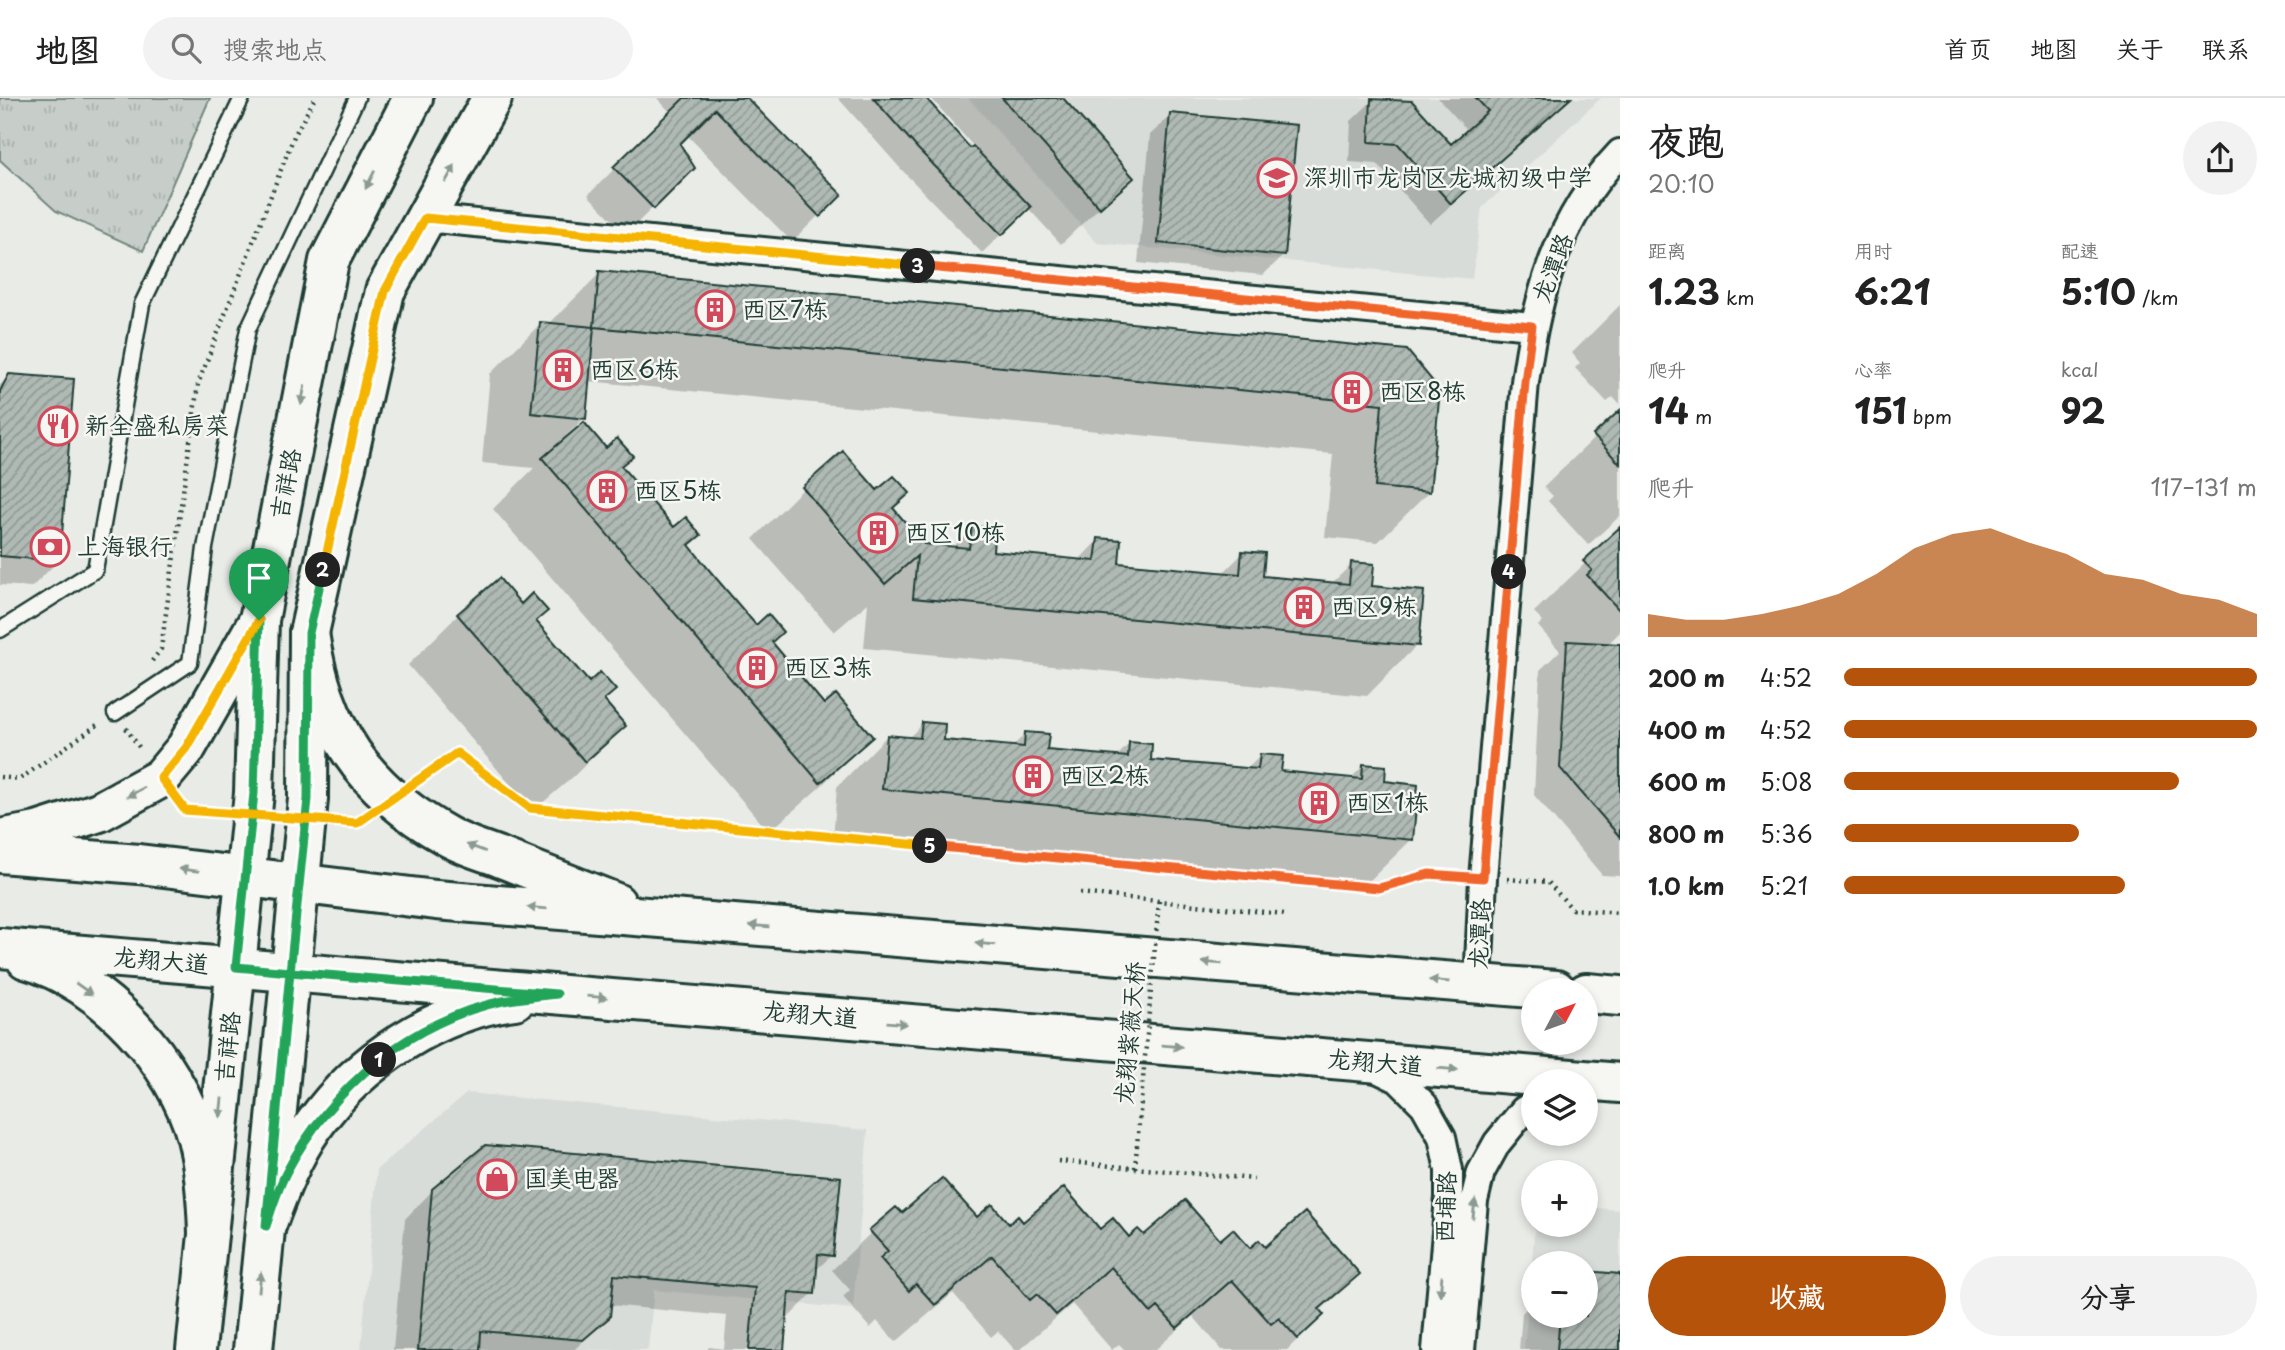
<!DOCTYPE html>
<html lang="zh">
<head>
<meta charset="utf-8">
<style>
  :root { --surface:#fff; --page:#f2f2f2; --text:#222; --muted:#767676; --line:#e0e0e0; --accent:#b45309 }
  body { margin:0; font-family:"Playpen Sans","LXGW WenKai TC",sans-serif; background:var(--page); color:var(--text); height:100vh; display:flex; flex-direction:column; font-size:26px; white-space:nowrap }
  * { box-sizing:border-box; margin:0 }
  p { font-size:23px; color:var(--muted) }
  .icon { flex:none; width:38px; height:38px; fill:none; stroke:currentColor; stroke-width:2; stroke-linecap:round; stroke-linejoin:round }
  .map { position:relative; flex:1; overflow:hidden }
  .drawer { display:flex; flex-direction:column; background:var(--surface); width:665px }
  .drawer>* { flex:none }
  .needle { width:46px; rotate:49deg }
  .buttons { position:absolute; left:1521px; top:880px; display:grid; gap:14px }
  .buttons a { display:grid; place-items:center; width:77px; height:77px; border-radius:50%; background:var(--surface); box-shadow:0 4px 10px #0003; font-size:35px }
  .pin { position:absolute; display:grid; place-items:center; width:60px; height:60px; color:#fff; margin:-72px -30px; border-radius:50% 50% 50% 0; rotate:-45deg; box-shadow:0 0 7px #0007 }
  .pin .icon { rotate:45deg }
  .km { position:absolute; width:35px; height:35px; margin:-18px; border-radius:50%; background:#222; color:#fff; font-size:19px; line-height:35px; text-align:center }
  .round { display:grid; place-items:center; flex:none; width:74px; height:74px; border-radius:37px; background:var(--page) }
  .headline { display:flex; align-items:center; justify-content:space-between; height:119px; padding:0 28px }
  h1 { font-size:38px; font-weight:700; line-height:52px }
  .stats { display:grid; grid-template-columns:repeat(3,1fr); gap:10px; height:119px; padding:7px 28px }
  .stats div { display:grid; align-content:center }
  .stats b { font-size:35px; font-weight:700 }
  .stats small { font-size:19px; font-weight:400 }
  .stats p { font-size:19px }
  .chart { height:196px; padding:14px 28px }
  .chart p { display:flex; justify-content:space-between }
  .chart svg { width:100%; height:126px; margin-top:7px; fill:var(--accent); opacity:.7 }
  .primary-button { display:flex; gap:14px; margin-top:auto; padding:14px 28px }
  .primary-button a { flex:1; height:80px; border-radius:42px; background:var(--accent); color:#fff; font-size:28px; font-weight:700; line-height:80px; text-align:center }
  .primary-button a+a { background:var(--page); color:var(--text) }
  ul { padding:0 28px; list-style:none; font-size:23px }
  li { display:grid; grid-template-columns:112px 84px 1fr; align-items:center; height:52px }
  li i { height:18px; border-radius:9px; background:var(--accent) }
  header { display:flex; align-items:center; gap:42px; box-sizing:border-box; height:98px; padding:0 35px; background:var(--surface); border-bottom:2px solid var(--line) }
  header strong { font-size:33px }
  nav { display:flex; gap:38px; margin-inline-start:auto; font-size:24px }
  .search { width:490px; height:63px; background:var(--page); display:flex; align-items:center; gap:18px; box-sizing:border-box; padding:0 24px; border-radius:38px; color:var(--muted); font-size:26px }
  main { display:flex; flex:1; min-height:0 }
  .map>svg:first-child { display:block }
</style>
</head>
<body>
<header>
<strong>地图</strong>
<div class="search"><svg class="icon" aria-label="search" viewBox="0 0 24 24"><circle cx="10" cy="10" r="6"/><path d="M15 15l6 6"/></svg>搜索地点</div>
<nav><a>首页</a><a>地图</a><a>关于</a><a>联系</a></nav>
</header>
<main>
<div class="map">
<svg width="1620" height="1252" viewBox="0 0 1620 1252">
  <defs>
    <pattern id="grass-tufts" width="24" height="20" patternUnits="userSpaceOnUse" patternTransform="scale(1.75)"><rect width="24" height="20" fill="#c7cec9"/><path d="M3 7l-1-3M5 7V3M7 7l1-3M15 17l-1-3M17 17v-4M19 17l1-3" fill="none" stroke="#aab2ad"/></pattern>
    <pattern id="building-hatch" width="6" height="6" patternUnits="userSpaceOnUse" patternTransform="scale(1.75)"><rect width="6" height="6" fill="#b0bab5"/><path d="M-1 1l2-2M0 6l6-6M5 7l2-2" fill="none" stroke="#8f9894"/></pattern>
  </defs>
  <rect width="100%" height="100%" fill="#e9ebe7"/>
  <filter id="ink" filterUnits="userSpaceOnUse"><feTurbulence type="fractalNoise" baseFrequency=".0143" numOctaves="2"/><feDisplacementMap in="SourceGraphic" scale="14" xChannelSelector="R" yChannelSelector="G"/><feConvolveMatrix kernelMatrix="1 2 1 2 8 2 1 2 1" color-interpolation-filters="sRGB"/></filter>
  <g filter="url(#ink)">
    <path fill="#d8dcd8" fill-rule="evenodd" d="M968,0H1601L1482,110L1472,181L1097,145Z
      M467,995L868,1032L853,1211L654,1192L648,1252H361L377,1071Z
      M1586,1109L1620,1112V1252H1524L1535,1127H1586ZM1533,1166H1586V1218H1533Z"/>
    <path fill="url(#grass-tufts)" stroke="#73867e" stroke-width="2" d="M0,0H210L143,153L56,113L0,62Z"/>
    <path fill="#0003" fill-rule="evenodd" d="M657,0H745L839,97L792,144L687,37L678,46L693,70L626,136L588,97L671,15Z
      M838,0H923L970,53L974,49L931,0H1061L1131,79L1061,146L1028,110L982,155L900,70Z
      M1438,0H1571L1430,126L1377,66L1349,64L1351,23L1372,3L1451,49L1468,33Z
      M1171,17L1284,157L1263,177L1138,165L1150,37Z
      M600,175L1406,253L1429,394L1378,444L1325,439L1333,356L588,283L584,320L566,338L619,368L824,608L870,639L820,689L769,734L493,411L534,370L482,365L490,276L540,226H549Z
      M1620,207V307L1613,299L1607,304L1575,270L1580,265L1572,255Z
      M10,277L59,462L32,489L0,487V287Z
      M1620,315V418L1588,447L1548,403L1553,398L1544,389Z
      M843,356L923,447L952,450L972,430L991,454L1078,463L1098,442L1117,466L1222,476L1243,455L1261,479L1331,486L1352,466L1417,547L1367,598L864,550L868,505L834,534L753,441L803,391ZM835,425L856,449L854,452L832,427Z
      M1619,433L1620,534L1604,550L1620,569V778L1602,777L1534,697L1540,572L1560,553L1538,528L1543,523L1534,514Z
      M458,517L534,524L624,628L574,678L533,713L408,567Z
      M923,626L942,643L1011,650L1026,635L1045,653L1115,660L1129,646L1149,663L1246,672L1260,658L1279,675L1349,682L1364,667L1383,685L1412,741L1361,791L833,741L837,689L887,638L908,640Z
      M433,1092L832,1157L814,1174L813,1195L785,1223L782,1252H707L709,1249L724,1251L727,1218L609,1207L608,1219L574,1252H393L405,1121Z
      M896,1111L902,1117L977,1121L1009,1128L1023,1127L1100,1133L1129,1141L1144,1140L1220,1145L1250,1152L1264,1151L1357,1176L1319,1214L1322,1217L1287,1252H1222L1193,1218L1155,1252H1125L1119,1246L1112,1252L1072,1206L1019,1252H1015L998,1233L991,1239L953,1195L896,1244L877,1223L870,1230L843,1199L850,1192L832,1172Z
      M1586,1175L1620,1178V1252H1519L1522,1215L1533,1204V1218H1586Z"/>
    <path fill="url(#building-hatch)" stroke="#1f3d34" stroke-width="2" d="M684,0H747L842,97L820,119L715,11L680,46L695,70L654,111L613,69Z
      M873,0H926L970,50L973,48L1031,109L1002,137L918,51Z
      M1002,0H1063L1134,80L1100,110Z
      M1476,0H1571L1451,106L1398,46L1369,44L1371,1L1412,3L1451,46L1488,13Z
      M1170,15L1297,27L1285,158L1158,145Z
      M599,173L1407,252L1440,292L1430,394L1375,389L1382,306L594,229Z
      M540,224L594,229L586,321L531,315Z
      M9,276L74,281L60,463L0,458V293Z
      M1620,312V366L1593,337Z
      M584,324L606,350L617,340L633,358L621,368L674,429L686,419L701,437L689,447L710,473L756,527L768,516L783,534L772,544L824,606L836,596L873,639L820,685L542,360Z
      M843,353L877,392L894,378L910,395L893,410L924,446L969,450L972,428L995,430L993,453L1095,463L1098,440L1121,442L1119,465L1240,476L1242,453L1265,455L1263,478L1349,486L1351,464L1374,466L1372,488L1424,493L1419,548L913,500L917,458L885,486L802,389Z
      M1620,429V513L1587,477L1592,472L1583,463Z
      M499,480L521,506L532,495L548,513L536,523L589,584L600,574L616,592L604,602L626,628L585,664L457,516Z
      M1567,543L1620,546V739L1560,670Z
      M922,624L945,626L944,642L1024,649L1025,634L1049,636L1047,652L1128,659L1129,644L1152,646L1151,662L1258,671L1260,656L1283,658L1281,673L1362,681L1363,666L1386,668L1385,683L1418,687L1413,742L882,691L887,637L920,640Z
      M485,1047L841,1079L833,1158L818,1156L815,1196L789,1194L784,1252H749L755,1190L614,1177L610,1219L583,1242L481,1233L480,1252H418L432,1091Z
      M942,1080L977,1119L992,1106L1009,1126L1018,1118L1023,1124L1064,1089L1100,1131L1113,1120L1129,1139L1138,1131L1144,1137L1185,1102L1220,1142L1233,1131L1250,1150L1259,1142L1265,1149L1305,1114L1360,1176L1319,1211L1324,1217L1298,1241L1279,1220L1271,1226L1232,1182L1177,1230L1158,1209L1151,1215L1111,1169L1056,1217L1037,1196L1030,1202L992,1158L935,1207L916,1186L909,1193L880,1160L888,1153L869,1132L896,1109L902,1115Z
      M1586,1173L1620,1176V1252H1557L1560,1218H1586Z"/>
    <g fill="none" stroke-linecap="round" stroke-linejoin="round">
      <g stroke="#1f3d34" stroke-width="19">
        <path id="lane" d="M0,532L95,472L142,206L242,0
          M115,615L190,565L205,450L248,231L357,0"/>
      </g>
      <g stroke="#1f3d34" stroke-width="32">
        <path id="street" d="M425,120L1532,228
          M1478,886L1483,780L1525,284C1537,196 1557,121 1620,55
          M1373,969L1398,981L1424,1007L1442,1039L1449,1072V1099L1436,1252
          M1461,1252L1474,1103L1481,1074L1497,1045L1524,1012L1533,1007"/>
      </g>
      <g stroke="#1f3d34" stroke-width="44">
        <path id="secondary" d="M196,1252L254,695L259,522L329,163L413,0
          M253,1252L308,701L309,535L385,193L492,0"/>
      </g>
      <g stroke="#1f3d34" stroke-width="44">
        <path id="primary" d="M309,535C323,631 363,691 447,738C464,748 484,753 502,760C540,775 578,790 616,805
          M0,741L37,734L99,714L161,680L186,650L259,522
          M0,755L139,766L436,802L1556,892
          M0,850L1620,985
          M26,861C103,883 176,963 197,1040C205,1071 207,1103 208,1135
          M1586,895L1620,898
          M266,1128C279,1093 292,1058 314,1027C359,963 437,912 515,902"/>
      </g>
      <path stroke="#1f3d34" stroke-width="4.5" stroke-dasharray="2 5" stroke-linecap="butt" d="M152,563L161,551L198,286L294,38L315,0
        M126,630L141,652
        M0,679L20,681L100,625
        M420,681L457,655L531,710L1379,790L1429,776L1457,778
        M179,704L185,712L219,715
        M339,723L357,725L367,718
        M1507,781L1548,784L1572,811L1620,815
        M1080,795L1284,816
        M1058,1063L1254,1081"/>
      <use href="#lane" stroke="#f6f6f2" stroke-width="14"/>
      <use href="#street" stroke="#f6f6f2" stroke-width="26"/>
      <use href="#secondary" stroke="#f6f6f2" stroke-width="38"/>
      <use href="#primary" stroke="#f6f6f2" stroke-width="38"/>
      <path stroke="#1f3d34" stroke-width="4.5" stroke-dasharray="2 5" stroke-linecap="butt" d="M1135,1070L1159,803"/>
    </g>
    <defs><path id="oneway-solid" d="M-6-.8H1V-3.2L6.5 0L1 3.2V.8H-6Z" transform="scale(1.75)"/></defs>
    <g fill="#8a9a93">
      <use href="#oneway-solid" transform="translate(450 76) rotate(-61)"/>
      <use href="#oneway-solid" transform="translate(370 82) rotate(117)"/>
      <use href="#oneway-solid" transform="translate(303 297) rotate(101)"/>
      <use href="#oneway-solid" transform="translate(136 694) rotate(151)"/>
      <use href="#oneway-solid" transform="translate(476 750) rotate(-159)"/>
      <use href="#oneway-solid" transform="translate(189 772) rotate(-173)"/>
      <use href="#oneway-solid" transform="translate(537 810) rotate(-175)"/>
      <use href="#oneway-solid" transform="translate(759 828) rotate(-175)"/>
      <use href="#oneway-solid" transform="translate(985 846) rotate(-175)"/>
      <use href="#oneway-solid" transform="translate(1212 865) rotate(-175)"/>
      <use href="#oneway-solid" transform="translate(1439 883) rotate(-175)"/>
      <use href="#oneway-solid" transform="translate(84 891) rotate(35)"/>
      <use href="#oneway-solid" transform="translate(597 899) rotate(5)"/>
      <use href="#oneway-solid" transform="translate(897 925) rotate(5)"/>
      <use href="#oneway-solid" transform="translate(1172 948) rotate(5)"/>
      <use href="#oneway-solid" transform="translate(1448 971) rotate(5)"/>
      <use href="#oneway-solid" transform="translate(221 1010) rotate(96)"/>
      <use href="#oneway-solid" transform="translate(1474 1111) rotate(-83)"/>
      <use href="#oneway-solid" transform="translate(260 1184) rotate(-84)"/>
      <use href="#oneway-solid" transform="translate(1441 1188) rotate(95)"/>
    </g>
  </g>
  <g fill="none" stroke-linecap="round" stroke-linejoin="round" filter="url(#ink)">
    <g stroke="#fff" stroke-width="14">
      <path id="split-1" d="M259,522L254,695L236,869L290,874L266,1128C272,1110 278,1090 287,1073C310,1029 341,993 379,962"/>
    </g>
    <g stroke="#fff" stroke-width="14">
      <path id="split-2" d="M323,472L309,535L308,701L290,874L557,896C539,898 520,900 503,903C459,912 414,934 379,962"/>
    </g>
    <g stroke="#fff" stroke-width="14">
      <path id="split-3" d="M323,472L385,193L425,120L918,168"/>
    </g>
    <g stroke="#fff" stroke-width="14">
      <path id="split-4" d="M918,168L1532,228L1525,284L1509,474"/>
    </g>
    <g stroke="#fff" stroke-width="14">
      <path id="split-5" d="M930,748L1379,790L1429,776L1483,780L1509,474"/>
    </g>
    <g stroke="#fff" stroke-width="14">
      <path id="split-6" d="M259,522L186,650L161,680L185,712L357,725L457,655L530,710L930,748"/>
    </g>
    <use href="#split-1" stroke="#22a559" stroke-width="9"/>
    <use href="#split-2" stroke="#22a559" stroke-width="9"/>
    <use href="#split-3" stroke="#f5b400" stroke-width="9"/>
    <use href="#split-4" stroke="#f0652b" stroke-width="9"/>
    <use href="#split-5" stroke="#f0652b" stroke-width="9"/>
    <use href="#split-6" stroke="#f5b400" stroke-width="9"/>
  </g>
  <defs>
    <g id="school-ring" transform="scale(2.0125)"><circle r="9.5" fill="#f6f6f2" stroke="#d1495b" stroke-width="1.5"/><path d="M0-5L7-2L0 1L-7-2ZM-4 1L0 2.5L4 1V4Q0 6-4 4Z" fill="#d1495b"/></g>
    <g id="building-ring" transform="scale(2.0125)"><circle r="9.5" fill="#f6f6f2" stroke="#d1495b" stroke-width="1.5"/><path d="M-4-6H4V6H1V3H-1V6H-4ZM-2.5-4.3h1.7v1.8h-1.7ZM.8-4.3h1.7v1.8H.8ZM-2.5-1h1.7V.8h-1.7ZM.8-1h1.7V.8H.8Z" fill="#d1495b"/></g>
    <g id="restaurant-ring" transform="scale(2.0125)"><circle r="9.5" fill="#f6f6f2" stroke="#d1495b" stroke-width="1.5"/><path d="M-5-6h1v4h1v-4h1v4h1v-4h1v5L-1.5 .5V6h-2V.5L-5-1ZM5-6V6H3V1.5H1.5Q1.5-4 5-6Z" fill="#d1495b"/></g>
    <g id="bank-ring" transform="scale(2.0125)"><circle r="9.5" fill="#f6f6f2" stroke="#d1495b" stroke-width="1.5"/><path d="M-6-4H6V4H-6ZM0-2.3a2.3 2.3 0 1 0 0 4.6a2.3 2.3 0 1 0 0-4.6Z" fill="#d1495b"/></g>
    <g id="shop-ring" transform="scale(2.0125)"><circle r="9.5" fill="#f6f6f2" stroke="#d1495b" stroke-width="1.5"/><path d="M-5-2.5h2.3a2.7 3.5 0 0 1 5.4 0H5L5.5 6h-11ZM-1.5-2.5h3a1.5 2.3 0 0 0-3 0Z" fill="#d1495b"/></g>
  </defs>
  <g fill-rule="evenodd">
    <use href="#school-ring" x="1277" y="80"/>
    <use href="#building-ring" x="715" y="212"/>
    <use href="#building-ring" x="563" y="272"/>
    <use href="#building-ring" x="1352" y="294"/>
    <use href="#restaurant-ring" x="58" y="328"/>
    <use href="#building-ring" x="607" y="393"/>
    <use href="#building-ring" x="878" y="435"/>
    <use href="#bank-ring" x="50" y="449"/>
    <use href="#building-ring" x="1304" y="509"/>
    <use href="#building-ring" x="757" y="570"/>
    <use href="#building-ring" x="1033" y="678"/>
    <use href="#building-ring" x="1319" y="705"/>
    <use href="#shop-ring" x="497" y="1081"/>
  </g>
  <g text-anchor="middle" stroke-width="5" stroke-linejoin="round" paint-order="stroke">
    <g font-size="24" fill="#1f3d34" stroke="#f6f6f2" text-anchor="start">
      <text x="1304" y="88">深圳市龙岗区龙城初级中学</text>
      <text x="742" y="220">西区7栋</text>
      <text x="590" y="280">西区6栋</text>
      <text x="1379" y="302">西区8栋</text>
      <text x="85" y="336">新全盛私房菜</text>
      <text x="634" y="401">西区5栋</text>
      <text x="905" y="443">西区10栋</text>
      <text x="77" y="457">上海银行</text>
      <text x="1331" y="517">西区9栋</text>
      <text x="784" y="578">西区3栋</text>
      <text x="1060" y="686">西区2栋</text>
      <text x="1346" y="713">西区1栋</text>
      <text x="524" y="1089">国美电器</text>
    </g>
    <g font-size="24" fill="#1f3d34" stroke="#f6f6f2">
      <text transform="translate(1553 170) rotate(-69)" y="8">龙潭路</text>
      <text transform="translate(286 386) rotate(-79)" y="8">吉祥路</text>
      <text transform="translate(1480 836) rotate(-87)" y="8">龙潭路</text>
      <text transform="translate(161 863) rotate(5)" y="8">龙翔大道</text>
      <text transform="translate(810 917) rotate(5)" y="8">龙翔大道</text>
      <text transform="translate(1130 935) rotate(-85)" y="8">龙翔紫薇天桥</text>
      <text transform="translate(228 949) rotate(-84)" y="8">吉祥路</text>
      <text transform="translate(1375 965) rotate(5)" y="8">龙翔大道</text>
      <text transform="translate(1446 1109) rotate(-88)" y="8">西埔路</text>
    </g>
  </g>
</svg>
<div class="buttons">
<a><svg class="needle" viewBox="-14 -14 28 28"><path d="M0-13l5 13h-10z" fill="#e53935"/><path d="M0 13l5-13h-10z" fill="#767676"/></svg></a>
<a><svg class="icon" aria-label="layers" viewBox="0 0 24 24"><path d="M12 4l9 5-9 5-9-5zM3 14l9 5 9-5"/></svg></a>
<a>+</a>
<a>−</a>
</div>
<div class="pin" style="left:259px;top:522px;background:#1e9e55"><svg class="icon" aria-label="arrive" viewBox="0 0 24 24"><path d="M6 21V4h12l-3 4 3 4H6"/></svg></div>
<b class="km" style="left:379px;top:962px">1</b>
<b class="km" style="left:323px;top:472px">2</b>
<b class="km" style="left:918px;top:168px">3</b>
<b class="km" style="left:1509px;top:474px">4</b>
<b class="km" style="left:930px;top:748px">5</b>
</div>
<section class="drawer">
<div class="headline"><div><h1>夜跑</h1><p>20:10</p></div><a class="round"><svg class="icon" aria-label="share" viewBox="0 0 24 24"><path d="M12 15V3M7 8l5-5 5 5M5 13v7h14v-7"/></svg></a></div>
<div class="stats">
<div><p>距离</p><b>1.23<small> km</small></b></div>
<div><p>用时</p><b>6:21</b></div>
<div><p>配速</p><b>5:10<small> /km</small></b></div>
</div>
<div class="stats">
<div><p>爬升</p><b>14<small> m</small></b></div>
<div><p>心率</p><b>151<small> bpm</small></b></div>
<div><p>kcal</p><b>92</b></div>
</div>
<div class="chart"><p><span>爬升</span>117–131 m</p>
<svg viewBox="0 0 160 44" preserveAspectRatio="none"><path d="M0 44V36L10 38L20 38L30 36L40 33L50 29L60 22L70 13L80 8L90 6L100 11L110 15L120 22L130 24L140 29L150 31L160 36V44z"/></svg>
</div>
<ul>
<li><b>200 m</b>4:52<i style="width:100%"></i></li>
<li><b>400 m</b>4:52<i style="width:100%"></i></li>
<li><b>600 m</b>5:08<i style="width:81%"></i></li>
<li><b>800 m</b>5:36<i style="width:57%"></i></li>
<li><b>1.0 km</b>5:21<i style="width:68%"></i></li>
</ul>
<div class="primary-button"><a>收藏</a><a>分享</a></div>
</section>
</main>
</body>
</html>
